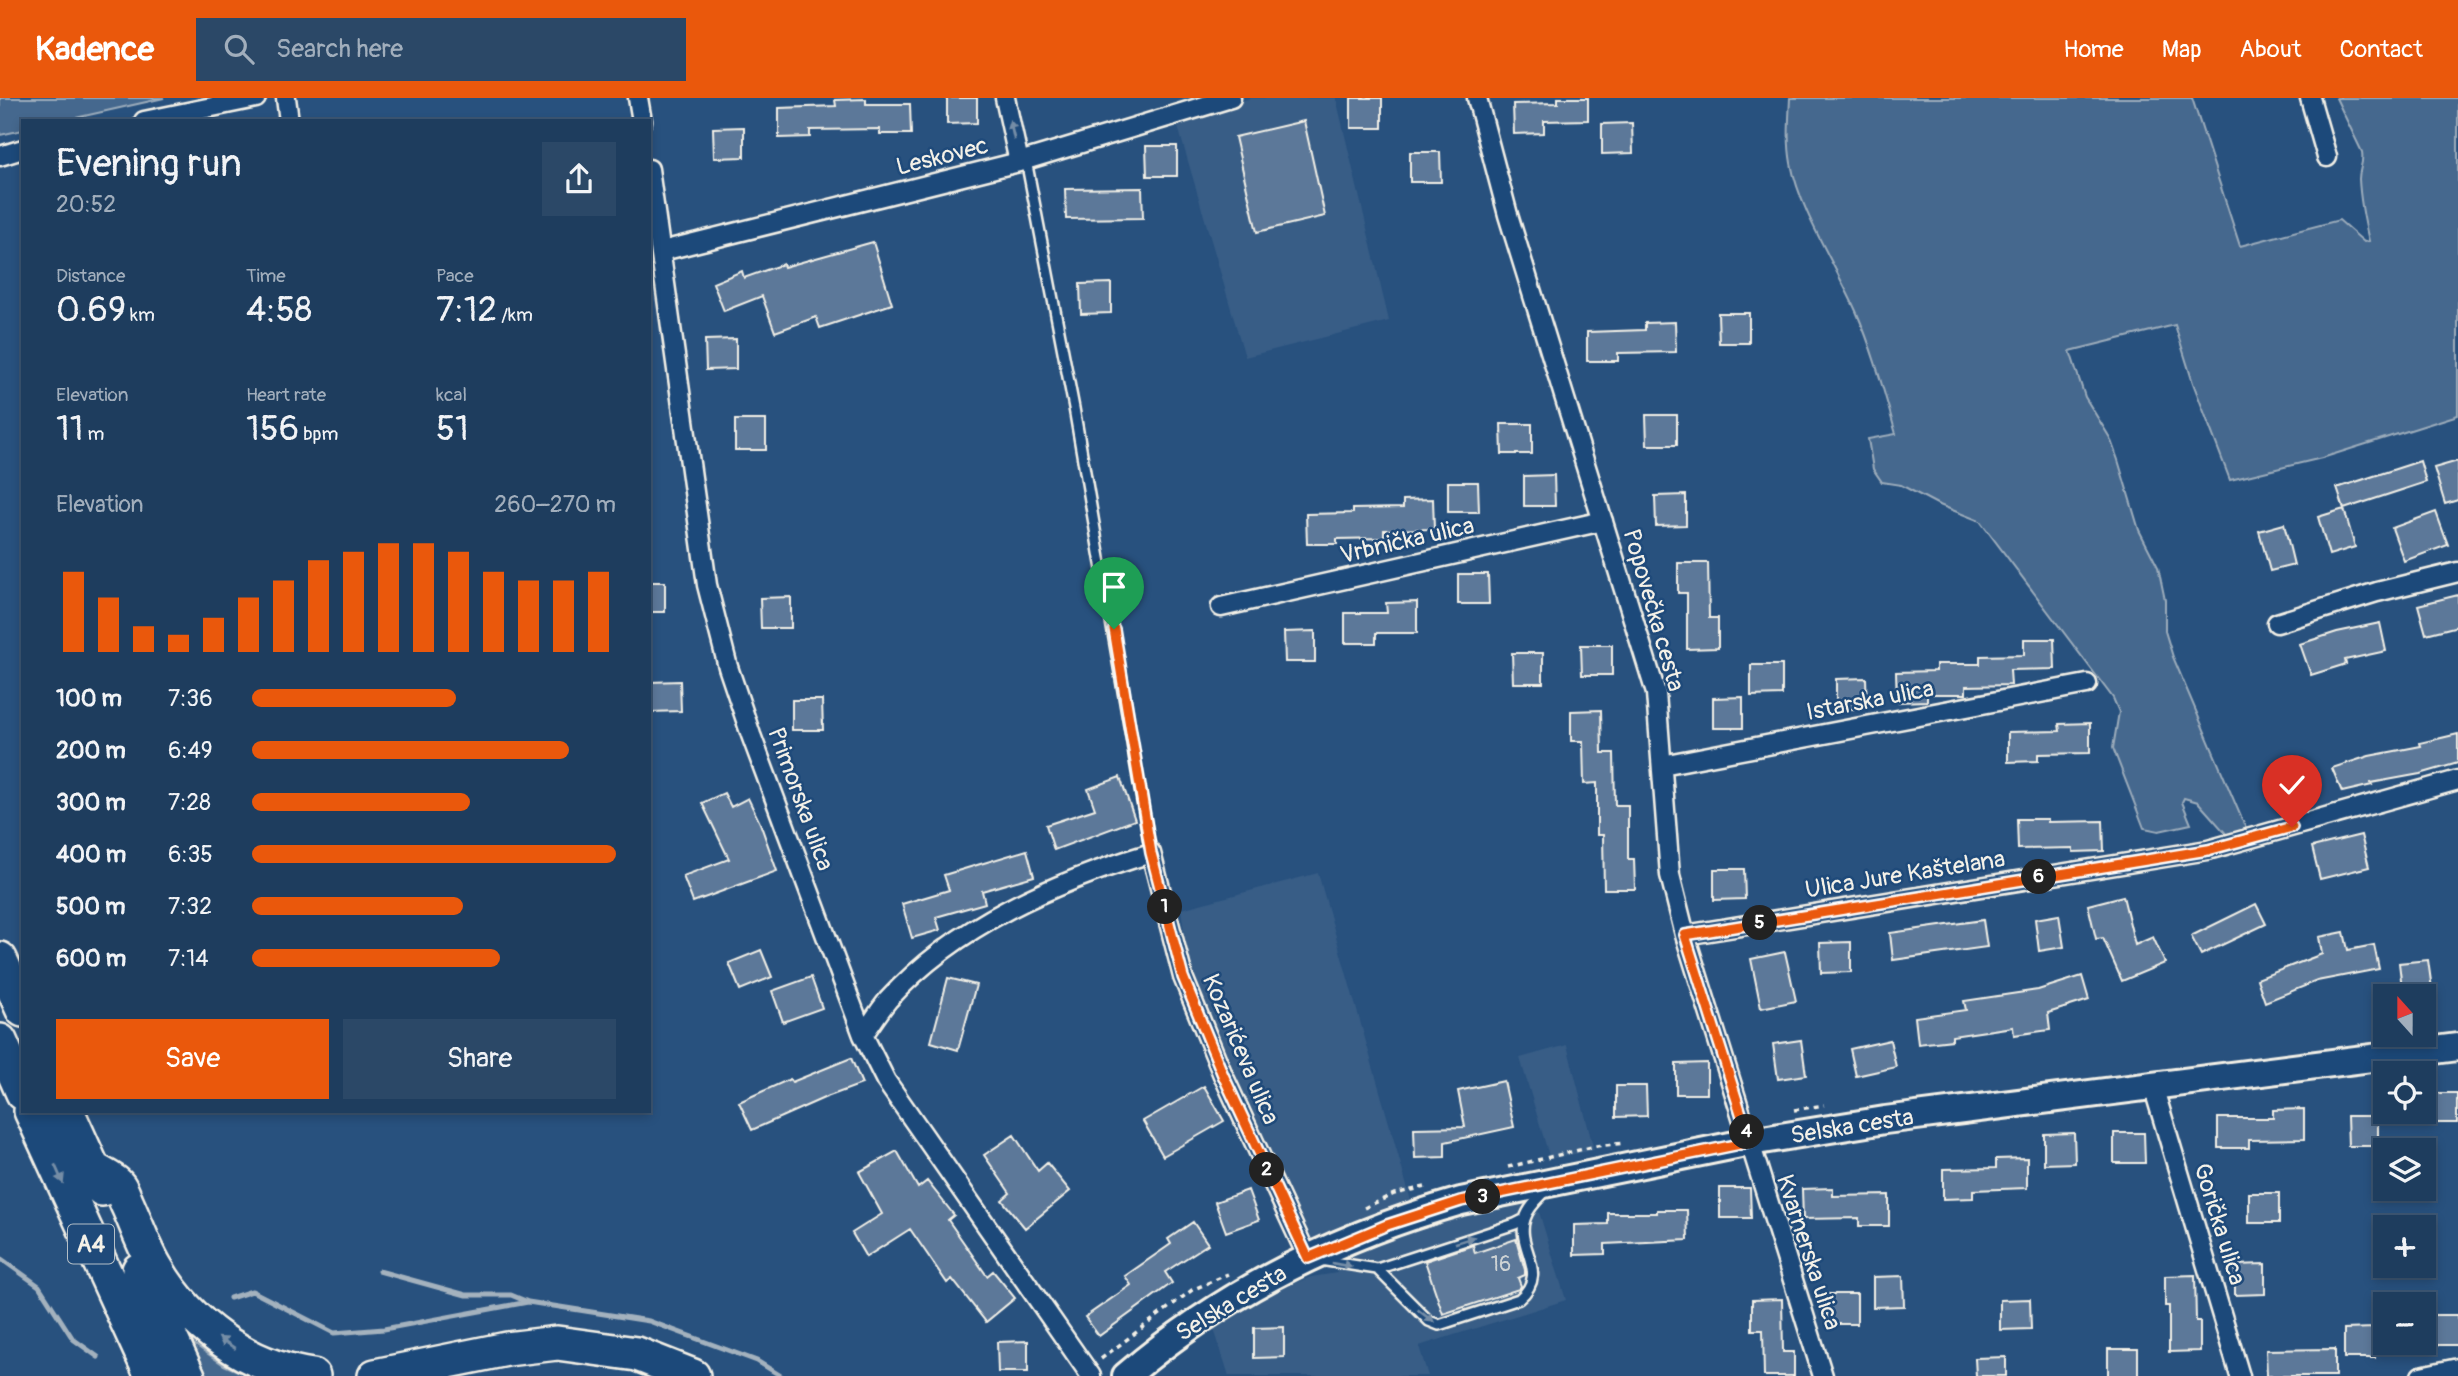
<!DOCTYPE html>
<html lang="en">
<head>
<meta charset="utf-8">
<style>
  :root { --surface:#1e3d5e; --page:#2b4867; --text:#f1f3f6; --muted:#a1aebc; --line:#3c5673; --accent:#ea580c }
  body { margin:0; font-family:Pangolin,sans-serif; background:var(--page); color:var(--text); height:100vh; display:flex; flex-direction:column; font-size:26px; white-space:nowrap }
  * { box-sizing:border-box; margin:0 }
  p { font-size:23px; color:var(--muted) }
  .icon { flex:none; width:38px; height:38px; fill:none; stroke:currentColor; stroke-width:2; stroke-linecap:round; stroke-linejoin:round }
  .map { position:relative; flex:1; overflow:hidden }
  .sheet { position:absolute; left:21px; top:21px; width:630px; height:994px; display:flex; flex-direction:column; background:var(--surface); border-radius:0px; box-shadow:0 4px 10px #0003,0 0 0 2px var(--line) }
  .sheet>* { flex:none }
  .needle { width:46px; rotate:339deg }
  .controls { position:absolute; left:2373px; top:886px; display:grid; gap:14px }
  .controls a { display:grid; place-items:center; width:63px; height:63px; border-radius:0px; background:var(--surface); box-shadow:0 4px 10px #0003,0 0 0 2px var(--line); font-size:35px }
  .pin { position:absolute; display:grid; place-items:center; width:60px; height:60px; color:#fff; margin:-72px -30px; border-radius:50% 50% 50% 0; rotate:-45deg; box-shadow:0 0 7px #0007 }
  .pin .icon { rotate:45deg }
  .km { position:absolute; width:35px; height:35px; margin:-18px; border-radius:50%; background:#222; color:#fff; font-size:19px; line-height:35px; text-align:center }
  .round { display:grid; place-items:center; flex:none; width:74px; height:74px; border-radius:0px; background:var(--page) }
  .overview { display:flex; align-items:center; justify-content:space-between; height:119px; padding:0 35px }
  h1 { font-size:38px; font-weight:600; line-height:52px }
  .metrics { display:grid; grid-template-columns:repeat(3,1fr); gap:10px; height:119px; padding:7px 35px }
  .metrics div { display:grid; align-content:center }
  .metrics b { font-size:35px; font-weight:600 }
  .metrics small { font-size:19px; font-weight:400 }
  .metrics p { font-size:19px }
  .chart { height:196px; padding:14px 35px }
  .chart p { display:flex; justify-content:space-between }
  .chart svg { width:100%; height:126px; margin-top:7px; stroke:var(--accent); stroke-width:6 }
  .action { display:flex; gap:14px; margin-top:auto; padding:14px 35px }
  .action a { flex:1; height:80px; border-radius:0px; background:var(--accent); color:#fff; font-size:28px; font-weight:600; line-height:80px; text-align:center }
  .action a+a { background:var(--page); color:var(--text) }
  ul { padding:0 35px; list-style:none; font-size:23px }
  li { display:grid; grid-template-columns:112px 84px 1fr; align-items:center; height:52px }
  li i { height:18px; border-radius:9px; background:var(--accent) }
  header { display:flex; align-items:center; gap:42px; box-sizing:border-box; height:98px; padding:0 35px; background:var(--accent); color:#fff }
  header strong { font-size:33px }
  nav { display:flex; gap:38px; margin-inline-start:auto; font-size:24px }
  .search { width:490px; height:63px; background:var(--page); display:flex; align-items:center; gap:18px; box-sizing:border-box; padding:0 24px; border-radius:0px; color:var(--muted); font-size:26px }
  .map>svg:first-child { display:block }
</style>
</head>
<body>
<header>
<strong>Kadence</strong>
<div class="search"><svg class="icon" aria-label="search" viewBox="0 0 24 24"><circle cx="10" cy="10" r="6"/><path d="M15 15l6 6"/></svg>Search here</div>
<nav><a>Home</a><a>Map</a><a>About</a><a>Contact</a></nav>
</header>
<div class="map">
<svg width="2458" height="1278" viewBox="0 0 2458 1278">
  <rect width="100%" height="100%" fill="#28517e"/>
  <filter id="ink" filterUnits="userSpaceOnUse"><feTurbulence type="fractalNoise" baseFrequency=".0143" numOctaves="2"/><feDisplacementMap in="SourceGraphic" scale="14" xChannelSelector="R" yChannelSelector="G"/><feConvolveMatrix kernelMatrix="1 2 1 2 8 2 1 2 1" color-interpolation-filters="sRGB"/></filter>
  <g filter="url(#ink)">
    <path fill="#375d86" d="M1251,0H1336L1389,223L1245,259L1176,22Z
      M1318,775L1412,1106L1314,1145L1227,962L1189,870L1181,811Z
      M1567,947L1594,1052L1550,1061L1520,960Z
      M1516,1101L1539,1114L1566,1202L1419,1248L1428,1278H1229L1213,1228L1292,1186L1311,1179L1337,1175L1330,1155L1403,1129Z"/>
    <path fill="#45688e" stroke="#9cacbb" stroke-width="2" d="M0,0H164L62,23H23V32L0,37Z
      M1790,0H2192L2240,148L2339,122L2364,144L2369,143C2364,122 2360,102 2359,81C2359,71 2364,65 2362,54L2336,0H2458V317L2322,360L2230,382L2193,285L2175,227L2070,253L2085,299L2110,340L2118,362L2139,432L2158,469L2165,502V533L2173,559L2247,733L2228,738L2198,704L2184,700L2182,704L2191,726L2159,733L2144,730L2113,650L2119,614L2113,600L1980,423L1937,406L1901,387L1882,384L1873,371L1868,341L1896,336C1884,294 1873,252 1856,213C1836,168 1799,111 1791,65C1787,43 1789,22 1790,0Z
      M191,1244L224,1267L250,1278H208Z"/>
    <g fill="none" stroke-linecap="round" stroke-linejoin="round">
      <path stroke="#a4b2be" stroke-width="5" d="M0,1160L39,1188L73,1241L98,1259
        M379,1173L466,1197H511L528,1204
        M230,1200L252,1193L334,1235L384,1231L528,1204L649,1223L757,1263L781,1278"/>
    </g>
    <path fill="#5b7899" stroke="#f4f1e8" stroke-width="2" d="M947,0H977V25L947,26Z
      M1351,0H1382V30H1351Z
      M1558,0H1588V22L1544,23V35L1514,36L1513,6L1558,5Z
      M866,1V6H910L911,36H880V31L810,32V39L779,40V10L836,8L835,2Z
      M1304,23L1325,118L1257,134L1235,39Z
      M1632,25L1633,55L1602,56V26Z
      M744,29V59L714,60L713,30Z
      M1146,48H1177V78H1147Z
      M1410,54H1440L1441,84H1410Z
      M1142,90L1143,120L1066,121L1065,91Z
      M873,144L892,206L820,230L816,219L775,234L762,198L724,213L713,185L742,173L744,180L783,166L784,169Z
      M1111,185V215L1081,216L1080,186Z
      M1718,215H1749V245H1719Z
      M1675,224L1676,254L1618,255V263H1587V234L1645,232V225Z
      M736,241V271L706,272L705,242Z
      M1646,317H1677V347H1647Z
      M735,322H766V352H735Z
      M1501,326H1532V356H1502Z
      M2420,363L2426,384L2344,411L2337,390Z
      M2458,363V402L2445,406L2434,370Z
      M1554,377L1555,408H1524V378Z
      M1448,384H1478L1479,414H1448Z
      M1686,397V427L1656,428L1655,398Z
      M1433,401L1434,431L1384,432V440L1337,441V446H1307L1306,416L1353,415V411L1403,410V402Z
      M2344,411L2355,449L2329,457L2318,419Z
      M2436,414L2448,447L2404,463L2392,430Z
      M2284,426L2294,467L2270,473L2259,433Z
      M1678,465H1708L1709,520H1718V550L1687,551V495H1678Z
      M1458,476H1488L1489,506H1458Z
      M649,484H665V514H649Z
      M2458,497V528L2426,536L2418,507Z
      M791,499V530H761L760,500Z
      M1417,504V535H1376V545H1345V515H1387L1386,505Z
      M2380,525L2386,553L2345,562L2346,566L2311,577L2300,546L2337,534Z
      M1315,533V564H1285L1284,534Z
      M2024,541H2054L2055,571L2010,572L2011,587L1966,588V596H1927V603L1897,604L1896,574L1936,573V566H1980V558L2024,557Z
      M1581,547H1612V577H1582Z
      M1512,555H1543V585H1513Z
      M1751,567H1782V597L1751,598Z
      M1866,580L1867,611H1836V581Z
      M680,583L681,613L650,614V584Z
      M1743,599V630H1713V600Z
      M792,602H822L823,632H792Z
      M1601,612L1602,655H1614L1615,707H1628V761H1634L1635,791H1604L1603,737H1597V685L1584,686L1583,643H1571V613Z
      M2090,625V655L2038,656V663L2008,664V634L2060,633L2059,626Z
      M2458,636V665L2420,676L2371,685L2372,687L2342,694L2332,670L2369,658L2421,648L2420,645Z
      M1120,679L1135,722L1054,752L1046,727L1095,711L1088,691Z
      M724,695L731,709L748,700L760,725L777,773L693,804L683,778L729,761L702,705Z
      M2017,721H2048V724L2103,723L2104,753L2073,754V750L2018,751Z
      M2361,737L2369,769L2320,781L2312,749Z
      M1027,752L1034,778L982,793L985,805L936,819L940,832L912,840L902,806L949,792L944,777Z
      M1714,771H1744L1745,801L1714,802Z
      M2123,798L2135,847L2153,839L2165,865L2122,883L2103,840L2096,841L2088,807Z
      M2256,806L2266,826L2201,857L2191,838Z
      M2059,817L2064,849L2039,853L2035,821Z
      M1983,822L1987,849L1893,862L1890,835Z
      M2344,834L2348,852L2374,847L2379,871L2317,883L2265,904L2257,881L2322,856L2319,839Z
      M1851,844V874L1821,875L1820,845Z
      M761,852L772,879L740,892L729,865Z
      M1785,854L1796,903L1761,910L1751,861Z
      M2428,862L2433,898H2403L2399,865Z
      M2082,878L2089,902L2048,915L2050,932L2014,937L2013,929L1952,938V942L1918,946L1915,919L1966,912L1964,903L2038,892Z
      M811,879L822,910L783,924L772,893Z
      M948,880L976,887L958,952L931,944Z
      M1801,942L1806,977L1778,981L1773,946Z
      M1890,942L1896,969L1856,978L1850,951Z
      M851,960L862,986L824,1000L752,1032L739,1004L790,981L792,984Z
      M1707,965V996H1676V966Z
      M1504,983L1514,1029L1445,1044V1059L1415,1060L1414,1030L1465,1029L1458,993Z
      M1204,988L1224,1023L1163,1058L1143,1023Z
      M1616,988H1646L1647,1018L1616,1019Z
      M2426,995H2457V1025H2427Z
      M2304,1011V1041L2249,1042V1050H2218V1020H2273V1012Z
      M2347,1018H2378V1048H2348Z
      M2074,1035L2075,1065L2044,1066V1036Z
      M2114,1035H2144L2145,1065H2114Z
      M1014,1037L1038,1073L1047,1065L1070,1093L1025,1130L1002,1102L1010,1095L984,1057Z
      M897,1053L918,1090L927,1083L954,1117L948,1122L987,1178L993,1173L1015,1200L986,1224L952,1181L947,1185L910,1131L866,1159L852,1135L882,1116L859,1074Z
      M2027,1060V1090L1973,1092V1100L1943,1101V1071L1996,1070V1061Z
      M1720,1090H1750L1751,1120H1720Z
      M1833,1090V1098L1889,1097V1128H1859V1120L1803,1121L1802,1091Z
      M1248,1092L1259,1122L1226,1134L1215,1104Z
      M2249,1095H2279V1125H2249Z
      M1657,1112H1687L1688,1142L1605,1146V1156L1574,1157V1127L1608,1126V1115H1657Z
      M1193,1124L1208,1146L1165,1174L1172,1185L1099,1238L1085,1219L1131,1187L1125,1178L1171,1146L1168,1141Z
      M1516,1141L1525,1172V1177L1518,1180L1521,1188L1519,1191L1443,1216L1425,1163L1473,1147L1475,1155Z
      M2265,1166V1196L2235,1197V1167Z
      M2195,1177L2196,1223H2200V1253L2169,1254V1208H2165V1178Z
      M1903,1178L1904,1208L1873,1209V1179Z
      M1827,1196H1857V1226H1827Z
      M1782,1201L1783,1254H1794V1278H1764L1763,1232H1752V1202Z
      M2030,1201L2031,1231L2000,1232V1202Z
      M2424,1217H2458V1247H2433V1242H2424Z
      M1284,1229V1259L1254,1260V1230Z
      M2374,1230L2375,1260H2344V1231Z
      M1028,1243V1274H998L997,1244Z
      M2108,1251H2138V1278H2108Z
      M2335,1251V1278H2267L2266,1252Z
      M2006,1259V1278H1976L1975,1260Z"/>
    <g fill="none" stroke-linecap="round" stroke-linejoin="round">
      <g stroke="#f4f1e8" stroke-width="14">
        <path id="service" d="M1026,62L1074,310L1151,755
          M1320,1162L1377,1171L1515,1126L1525,1121
          M1377,1171L1429,1223L1439,1227L1519,1201C1551,1174 1515,1150 1525,1121C1528,1110 1538,1101 1545,1094"/>
      </g>
      <g stroke="#f4f1e8" stroke-width="23">
        <path id="minor" d="M286,0L289,23
          M638,0L642,23
          M1005,0L1019,64
          M1477,0L1508,117L1656,595L1670,777L1685,837L1823,1278
          M2310,0L2327,59
          M144,23L256,0
          M0,58L23,51
          M649,71L707,487L728,569L751,637L863,937L886,983L1091,1278
          M662,153L1019,64L1231,0
          M1221,509L1603,423
          M2277,525L2377,494L2458,474
          M1662,667L2087,586
          M1685,837L2208,752L2458,682
          M863,937C871,926 879,913 888,902C957,826 1055,784 1151,755L1183,879L1223,977L1308,1160
          M2153,988L2240,1278
          M2421,1278L2458,1270"/>
      </g>
      <g stroke="#f4f1e8" stroke-width="32">
        <path id="secondary" d="M1126,1278C1224,1194 1337,1138 1461,1103L1750,1044L1885,1022L2458,949"/>
      </g>
      <g stroke="#f4f1e8" stroke-width="38">
        <path id="motorway" d="M0,861L23,912
          M0,943L23,995
          M31,1013L152,1278
          M67,1013L102,1091
          M92,1070C100,1076 114,1081 119,1088C123,1094 125,1102 128,1108C137,1128 144,1149 155,1168C188,1226 246,1269 313,1278
          M139,1172L188,1278
          M375,1278L507,1251L557,1245L637,1256L693,1278"/>
      </g>
      <path stroke="#f4f1e8" stroke-width="3.5" stroke-dasharray="5 5" stroke-linecap="butt" d="M1794,1012L1824,1007
        M1508,1069L1596,1048L1624,1045
        M1364,1110L1394,1096L1425,1089
        M1101,1261L1192,1192L1228,1176"/>
      <use href="#service" stroke="#1f4a7a" stroke-width="9"/>
      <use href="#minor" stroke="#1f4a7a" stroke-width="18"/>
      <use href="#secondary" stroke="#1f4a7a" stroke-width="26"/>
      <use href="#motorway" stroke="#1f4a7a" stroke-width="33"/>
    </g>
    <defs><path id="oneway-solid" d="M-6-.8H1V-3.2L6.5 0L1 3.2V.8H-6Z" transform="scale(1.75)"/></defs>
    <g fill="#748da6">
      <use href="#oneway-solid" transform="translate(1012 32) rotate(-103)"/>
      <use href="#oneway-solid" transform="translate(59 1076) rotate(66)"/>
      <use href="#oneway-solid" transform="translate(1465 1142) rotate(-18)"/>
      <use href="#oneway-solid" transform="translate(1342 1167) rotate(10)"/>
      <use href="#oneway-solid" transform="translate(1426 1218) rotate(37)"/>
      <use href="#oneway-solid" transform="translate(227 1245) rotate(-146)"/>
    </g>
  </g>
  <g fill="none" stroke-linecap="round" stroke-linejoin="round" filter="url(#ink)">
    <g stroke="#fff" stroke-width="14">
      <path id="route" d="M1114,531L1151,755L1183,879L1223,977L1308,1160L1387,1127L1461,1103L1750,1044L1685,837L2208,752L2292,729"/>
    </g>
    <use href="#route" stroke="#ea580c" stroke-width="9"/>
  </g>
  <g text-anchor="middle" stroke-width="5" stroke-linejoin="round" paint-order="stroke">
    <g font-size="21" fill="#ced3d4">
      <text x="1501" y="1173">16</text>
    </g>
    <rect fill="#1f4a7a" stroke="#b4bfc7" stroke-width="2" x="68" y="1126.5" width="46" height="39" rx="5"/>
    <g font-size="23" font-weight="bold" fill="#f4f1e8">
      <text x="91" y="1154">A4</text>
    </g>
    <g font-size="24" fill="#f4f1e8" stroke="#1f4a7a">
      <text transform="translate(942 58) rotate(-14)" y="8">Leskovec</text>
      <text transform="translate(1407 442) rotate(-13)" y="8">Vrbnička ulica</text>
      <text transform="translate(1654 512) rotate(74)" y="8">Popovečka cesta</text>
      <text transform="translate(1870 602) rotate(-11)" y="8">Istarska ulica</text>
      <text transform="translate(801 701) rotate(70)" y="8">Primorska ulica</text>
      <text transform="translate(1905 776) rotate(-9)" y="8">Ulica Jure Kaštelana</text>
      <text transform="translate(1241 951) rotate(67)" y="8">Kozarićeva ulica</text>
      <text transform="translate(1852 1028) rotate(-9)" y="8">Selska cesta</text>
      <text transform="translate(2220 1126) rotate(73)" y="8">Gorička ulica</text>
      <text transform="translate(1809 1154) rotate(72)" y="8">Kvarnerska ulica</text>
      <text transform="translate(1231 1205) rotate(-31)" y="8">Selska cesta</text>
    </g>
  </g>
</svg>
<div class="controls">
<a><svg class="needle" viewBox="-14 -14 28 28"><path d="M0-13l5 13h-10z" fill="#e53935"/><path d="M0 13l5-13h-10z" fill="#a1aebc"/></svg></a>
<a><svg class="icon" aria-label="locate" viewBox="0 0 24 24"><circle cx="12" cy="12" r="6"/><path d="M12 2v4M12 18v4M2 12h4M18 12h4"/></svg></a>
<a><svg class="icon" aria-label="layers" viewBox="0 0 24 24"><path d="M12 4l9 5-9 5-9-5zM3 14l9 5 9-5"/></svg></a>
<a>+</a>
<a>−</a>
</div>
<div class="pin" style="left:1114px;top:531px;background:#1e9e55"><svg class="icon" aria-label="arrive" viewBox="0 0 24 24"><path d="M6 21V4h12l-3 4 3 4H6"/></svg></div>
<div class="pin" style="left:2292px;top:729px;background:#d93025"><svg class="icon" aria-label="check" viewBox="0 0 24 24"><path d="M5 12l5 5 9-10"/></svg></div>
<b class="km" style="left:1165px;top:809px">1</b>
<b class="km" style="left:1267px;top:1072px">2</b>
<b class="km" style="left:1483px;top:1099px">3</b>
<b class="km" style="left:1747px;top:1034px">4</b>
<b class="km" style="left:1760px;top:825px">5</b>
<b class="km" style="left:2039px;top:779px">6</b>
<section class="sheet">
<div class="overview"><div><h1>Evening run</h1><p>20:52</p></div><a class="round"><svg class="icon" aria-label="share" viewBox="0 0 24 24"><path d="M12 15V3M7 8l5-5 5 5M5 13v7h14v-7"/></svg></a></div>
<div class="metrics">
<div><p>Distance</p><b>0.69<small> km</small></b></div>
<div><p>Time</p><b>4:58</b></div>
<div><p>Pace</p><b>7:12<small> /km</small></b></div>
</div>
<div class="metrics">
<div><p>Elevation</p><b>11<small> m</small></b></div>
<div><p>Heart rate</p><b>156<small> bpm</small></b></div>
<div><p>kcal</p><b>51</b></div>
</div>
<div class="chart"><p><span>Elevation</span>260–270 m</p>
<svg viewBox="0 0 160 44" preserveAspectRatio="none"><path d="M5 44V16M15 44V25M25 44V35M35 44V38M45 44V32M55 44V25M65 44V19M75 44V12M85 44V9M95 44V6M105 44V6M115 44V9M125 44V16M135 44V19M145 44V19M155 44V16"/></svg>
</div>
<ul>
<li><b>100 m</b>7:36<i style="width:56%"></i></li>
<li><b>200 m</b>6:49<i style="width:87%"></i></li>
<li><b>300 m</b>7:28<i style="width:60%"></i></li>
<li><b>400 m</b>6:35<i style="width:100%"></i></li>
<li><b>500 m</b>7:32<i style="width:58%"></i></li>
<li><b>600 m</b>7:14<i style="width:68%"></i></li>
</ul>
<div class="action"><a>Save</a><a>Share</a></div>
</section>
</div>
</body>
</html>
